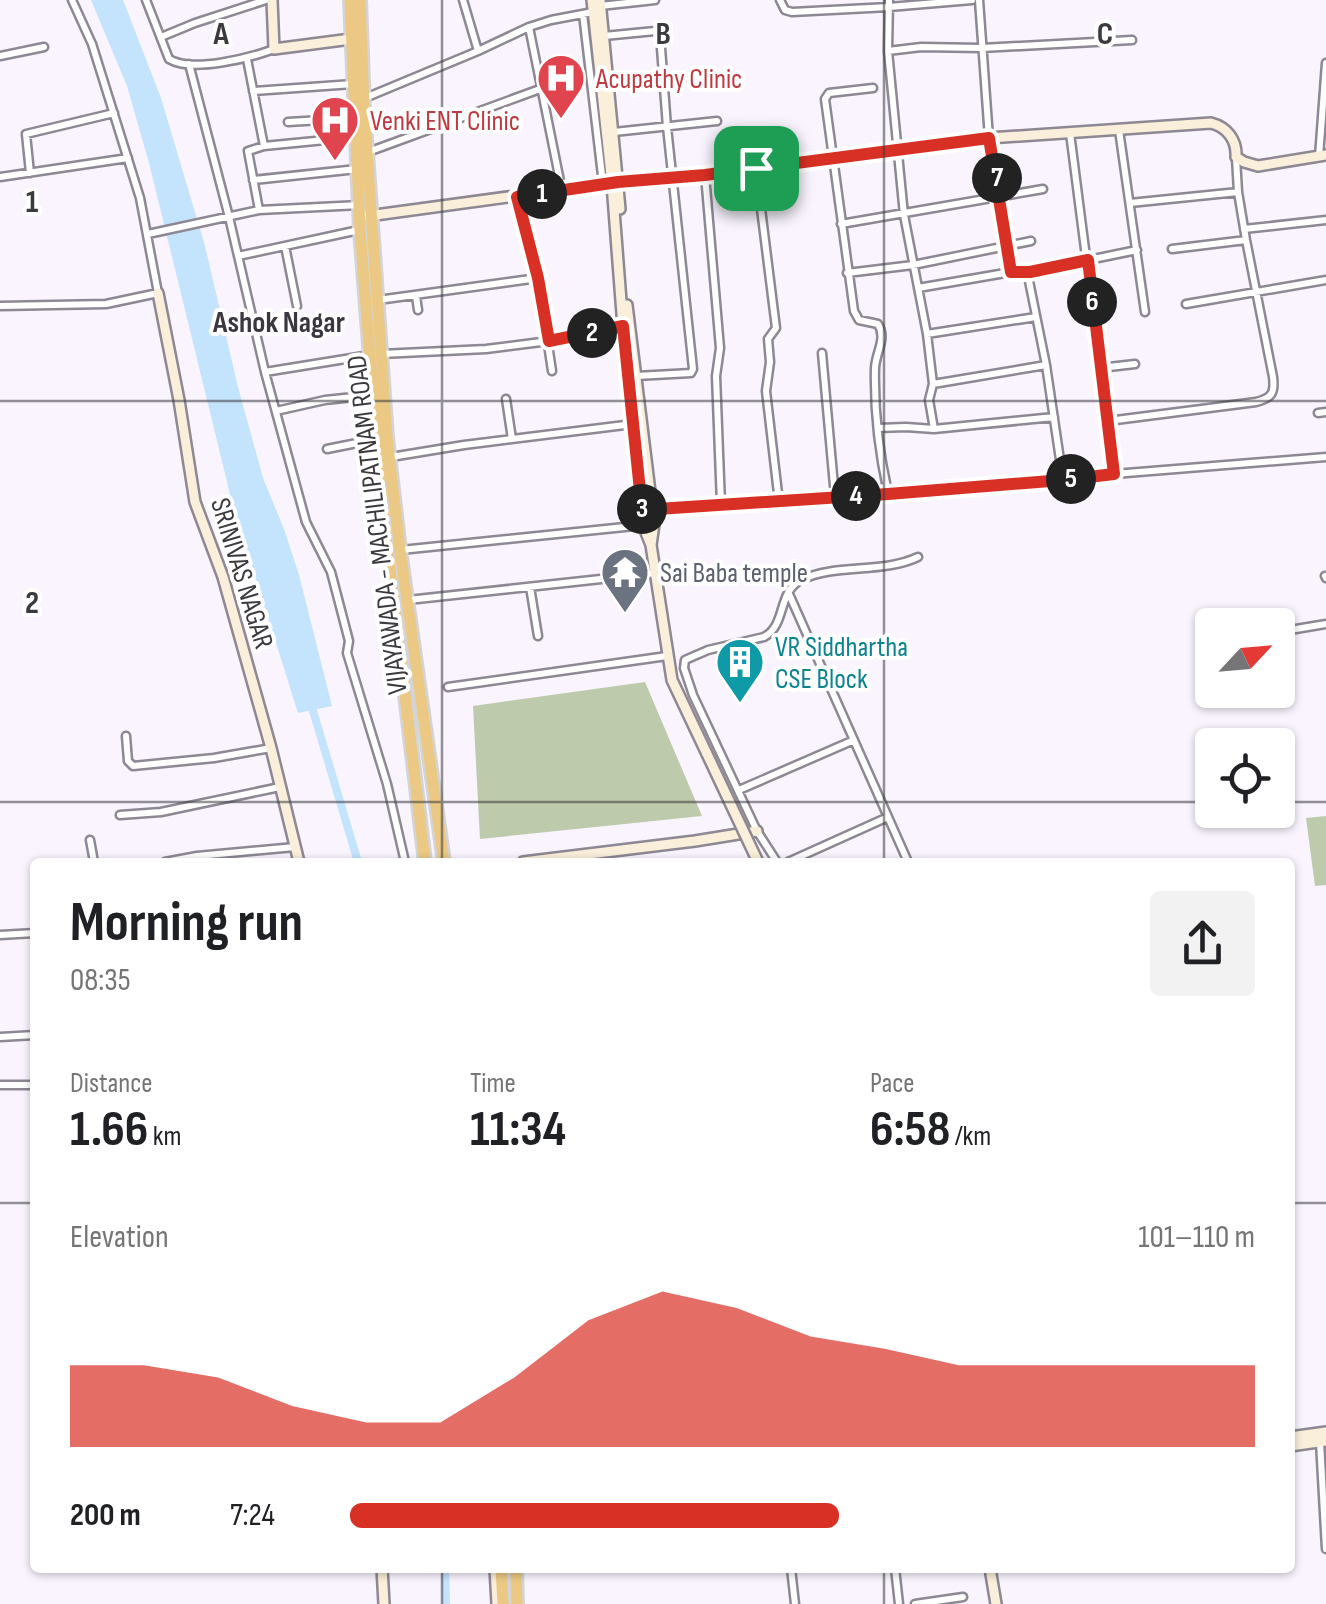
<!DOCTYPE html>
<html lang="en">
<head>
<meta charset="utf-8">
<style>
  :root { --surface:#fff; --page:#f2f2f2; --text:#202124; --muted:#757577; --accent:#d93025 }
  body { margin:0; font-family:"Sofia Sans Condensed",sans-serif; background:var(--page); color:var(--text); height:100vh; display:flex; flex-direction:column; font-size:38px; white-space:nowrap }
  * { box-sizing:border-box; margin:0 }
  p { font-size:32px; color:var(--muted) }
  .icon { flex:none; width:55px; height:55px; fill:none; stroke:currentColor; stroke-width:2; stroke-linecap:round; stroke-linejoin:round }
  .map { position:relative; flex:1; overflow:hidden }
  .drawer { position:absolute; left:30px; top:858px; width:1265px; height:715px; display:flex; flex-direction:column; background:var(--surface); border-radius:10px; box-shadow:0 2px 8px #0004 }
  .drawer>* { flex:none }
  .needle { width:65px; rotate:64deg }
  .tools { position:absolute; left:1195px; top:608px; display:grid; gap:20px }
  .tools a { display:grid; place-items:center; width:100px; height:100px; border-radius:10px; background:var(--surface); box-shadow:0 2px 8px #0004; font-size:50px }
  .pin { position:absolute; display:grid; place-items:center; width:85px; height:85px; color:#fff; margin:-42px; border-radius:20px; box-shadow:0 5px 15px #0006 }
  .km { position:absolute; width:50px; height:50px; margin:-25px; border-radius:50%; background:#222; color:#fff; font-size:28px; line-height:50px; text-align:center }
  .round { display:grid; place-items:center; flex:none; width:105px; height:105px; border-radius:10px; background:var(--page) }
  .headline { display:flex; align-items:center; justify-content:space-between; height:170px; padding:0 40px }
  h1 { font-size:55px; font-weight:700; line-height:75px }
  .stats { display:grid; grid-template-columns:repeat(3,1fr); gap:15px; height:170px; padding:10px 40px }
  .stats div { display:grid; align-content:center }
  .stats b { font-size:50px; font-weight:700 }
  .stats small { font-size:28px; font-weight:400 }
  .stats p { font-size:28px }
  .chart { height:280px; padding:20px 40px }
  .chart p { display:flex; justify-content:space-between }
  .chart svg { width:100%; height:180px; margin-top:10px; fill:var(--accent); opacity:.7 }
  ul { padding:0 40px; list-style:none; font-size:32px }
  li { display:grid; grid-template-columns:160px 120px 1fr; align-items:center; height:75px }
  li i { height:25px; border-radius:12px; background:var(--accent) }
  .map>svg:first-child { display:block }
</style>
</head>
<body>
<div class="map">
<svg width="1326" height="1604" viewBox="0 0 1326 1604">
  <rect width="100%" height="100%" fill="#f9f4fe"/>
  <path fill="#bdcaab" d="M645,682L702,816L480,839L473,706Z
    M1326,816V885L1315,886L1306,818Z"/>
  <path fill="#c4e3fc" d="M91,0H123L161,98L205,246L238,387L263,478L284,529L299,575L332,706L298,713L233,506L149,163L127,86Z"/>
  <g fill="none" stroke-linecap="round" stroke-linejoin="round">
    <path stroke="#c4e3fc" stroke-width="8" d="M311,704L358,862
      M445,1568L446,1604"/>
    <g stroke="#8d8893" stroke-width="11">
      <path id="street" d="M146,0L169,59C192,73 250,58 274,49
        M463,0L478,51
        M780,0L785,10L792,12L889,7L972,0
        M889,0L888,51L904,215L927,334L933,384
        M979,0L989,138L1011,272H1030L1137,250
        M600,6L655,0
        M583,14L603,184
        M529,27L562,191
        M604,36L655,31L660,35L667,127L693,369L691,373L636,376
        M161,37L195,23L266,0
        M888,51L921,47L982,48L1132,40
        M0,56L44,47
        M247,59L264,146L356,137
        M189,64L229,217L265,372L306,522L331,572L349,641L347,653L387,784L405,862
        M664,78L710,75
        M873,88L829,93L825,99L854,311L859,320L878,324C887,339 876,351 875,368C874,410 879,453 888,493
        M253,91L353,84
        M365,98L478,51L529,27L551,20L593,12
        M288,122L355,118
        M1119,130L1145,312
        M614,132L717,121
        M368,152L540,89
        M1319,157L1326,63
        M756,169L776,328L768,339L770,362L766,391L779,502
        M30,173L26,134L114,113
        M705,175L720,348L716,376L721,504
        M0,177L128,158
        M253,180L357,169
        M517,197L538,278L552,371
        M1130,203L1238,192
        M259,210L248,151L264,146
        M841,224L1043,189
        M1244,229L1326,220
        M148,234L259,210L360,205
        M285,246L297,306
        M1172,249L1246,240
        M238,256L359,230
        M1030,272L1029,281L1046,365L1063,480
        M847,273L913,265L1031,241
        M918,288L1011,272
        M416,296L418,310
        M378,300L538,278
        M1186,304L1326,280
        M0,306L106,304L158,293L140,198L92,44L72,0
        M927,334L1036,317
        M822,353L835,497
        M381,354L486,349L549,341L623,327
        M1100,368L1135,364
        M265,372L370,355
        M506,399L512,439
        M276,411L325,400L373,395
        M1318,413L1326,412
        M1108,421L1256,402C1272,398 1275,393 1273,377L1246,240L1238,192L1236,158
        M878,428L906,427L934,429L1054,417
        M934,429L929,400L933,384L1046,365
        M327,449L377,439
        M391,457L464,445L633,424
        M1114,474L1326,457
        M642,511L888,494L1114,474L1070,133
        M401,550L654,524
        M1325,576L1326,578
        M530,587L538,636
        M789,594L908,862
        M408,600L656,573
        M1278,632L1326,624
        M448,687L667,656
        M126,736L128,761L133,766L214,758L271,748
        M739,790L854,740
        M120,815L161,812L280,787
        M90,840L94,862
        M165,862L197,856L295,847
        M777,862L757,831L693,695L684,668L685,660L708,650L764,637C787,625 777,592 801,580C836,563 882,574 918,557
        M788,862L888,817
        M0,935L35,933
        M0,1037L35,1035
        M0,1085H35
        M1320,1442L1326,1549
        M791,1568L795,1604
        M895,1568L899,1604
        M915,1604L963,1597"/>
    </g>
    <g stroke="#8d8893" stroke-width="14">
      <path id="secondary" d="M272,0L274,49L351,39
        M592,0L612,184L623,327L643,525L651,545L672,680L707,754
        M600,0L620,209
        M368,216L618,182L705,175L989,138L1211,123C1227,127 1237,140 1236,157L1244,162L1258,166L1326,155
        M158,293L179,400L195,502L223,577L271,748L299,862
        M627,305L654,524L651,545
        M523,862L695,841L757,831
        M1290,1437L1326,1432
        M1290,1446L1326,1441
        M382,1568L384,1604
        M495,1568L497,1604
        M990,1568L996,1604"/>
    </g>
    <g stroke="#d4d4d5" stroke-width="16">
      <path id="highway" d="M350,0L360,230L373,395L383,511L425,862
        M360,0L364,110L387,438L400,550L444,862
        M501,1568L503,1604
        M516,1568L517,1604"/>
    </g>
    <use href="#street" stroke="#fff" stroke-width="6"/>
    <use href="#secondary" stroke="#f9efda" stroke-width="9"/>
    <use href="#highway" stroke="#ebc984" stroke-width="11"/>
    <g stroke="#8d8893" stroke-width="14" stroke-linecap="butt">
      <path id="secondary-bridge" d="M707,754L758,862"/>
    </g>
    <use href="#secondary-bridge" stroke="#f9efda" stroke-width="9"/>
  </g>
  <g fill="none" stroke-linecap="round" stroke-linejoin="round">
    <g stroke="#fff" stroke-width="20">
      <path id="route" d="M989,138L1011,272H1030L1088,260L1114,474L1063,480L888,494L642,510L623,326L549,341L538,278L517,197L618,182L705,175Z"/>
    </g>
    <use href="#route" stroke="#d93025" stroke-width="12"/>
  </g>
  <path fill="none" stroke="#3c3a3f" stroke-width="2.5" stroke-opacity="0.55" d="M442,0V862M884,0V862M0,401H1326M0,802H1212M1278,802H1326M0,1203H35M1290,1203H1326M442,1568V1604M884,1568V1604"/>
  <defs>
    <g id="hospital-pin" transform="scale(2.5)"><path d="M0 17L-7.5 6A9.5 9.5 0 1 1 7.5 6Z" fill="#e0444e" stroke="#fff"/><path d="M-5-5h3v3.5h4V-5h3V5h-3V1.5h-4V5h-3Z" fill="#fff"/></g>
    <g id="temple-pin" transform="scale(2.5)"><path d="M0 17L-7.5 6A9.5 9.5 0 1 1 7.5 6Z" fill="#6b7280" stroke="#fff"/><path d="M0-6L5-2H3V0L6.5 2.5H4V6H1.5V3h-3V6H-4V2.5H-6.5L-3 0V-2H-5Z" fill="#fff"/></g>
    <g id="building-pin" transform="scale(2.5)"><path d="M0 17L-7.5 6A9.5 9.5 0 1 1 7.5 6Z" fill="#0f9aa8" stroke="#fff"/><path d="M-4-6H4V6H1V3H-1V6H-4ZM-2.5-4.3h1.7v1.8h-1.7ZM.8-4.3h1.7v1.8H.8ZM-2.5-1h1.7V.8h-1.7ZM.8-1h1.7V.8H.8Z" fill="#fff"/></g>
  </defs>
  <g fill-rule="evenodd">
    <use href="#hospital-pin" x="561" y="78"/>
    <use href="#hospital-pin" x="335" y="120"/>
    <use href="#temple-pin" x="625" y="572"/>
    <use href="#building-pin" x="740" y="662"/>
  </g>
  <g text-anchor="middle" stroke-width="8" stroke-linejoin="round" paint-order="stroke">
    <g font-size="28" fill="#be3a42" stroke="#fff" text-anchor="start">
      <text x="596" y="88">Acupathy Clinic</text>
      <text x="370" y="130">Venki ENT Clinic</text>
    </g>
    <g font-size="28" fill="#3c3a3f" stroke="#fff">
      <text transform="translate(376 525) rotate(-97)" y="10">VIJAYAWADA - MACHILIPATNAM ROAD</text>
      <text transform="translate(243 573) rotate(73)" y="10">SRINIVAS NAGAR</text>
    </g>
    <g font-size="28" fill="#5b616d" stroke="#fff" text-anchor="start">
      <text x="660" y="582">Sai Baba temple</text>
    </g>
    <g font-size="28" fill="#0d838f" stroke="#fff" text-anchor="start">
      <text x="775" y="656">VR Siddhartha<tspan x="775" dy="32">CSE Block</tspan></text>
    </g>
    <g font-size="30" font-weight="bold" fill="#3b3640" stroke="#fff">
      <text x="279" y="332">Ashok Nagar</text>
    </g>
  </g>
  <g font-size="32" text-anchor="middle" font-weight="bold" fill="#3c3a3f" stroke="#fff" stroke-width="8" stroke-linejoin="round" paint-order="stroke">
    <text x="221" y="44">A</text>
    <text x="663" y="44">B</text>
    <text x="1105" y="44">C</text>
    <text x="32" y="212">1</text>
    <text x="32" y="613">2</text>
  </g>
</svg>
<div class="tools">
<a><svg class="needle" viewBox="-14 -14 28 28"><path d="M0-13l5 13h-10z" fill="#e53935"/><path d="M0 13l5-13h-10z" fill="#757577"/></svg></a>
<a><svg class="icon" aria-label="locate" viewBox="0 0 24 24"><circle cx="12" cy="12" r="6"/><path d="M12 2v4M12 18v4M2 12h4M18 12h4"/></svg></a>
</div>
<div class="pin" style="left:756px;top:168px;background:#1e9e55"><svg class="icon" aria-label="arrive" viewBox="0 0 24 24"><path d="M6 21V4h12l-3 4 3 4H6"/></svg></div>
<b class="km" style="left:542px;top:194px">1</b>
<b class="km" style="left:592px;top:333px">2</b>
<b class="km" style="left:642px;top:509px">3</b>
<b class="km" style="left:856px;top:496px">4</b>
<b class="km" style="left:1071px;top:479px">5</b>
<b class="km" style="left:1092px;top:302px">6</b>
<b class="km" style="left:997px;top:178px">7</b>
<section class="drawer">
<div class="headline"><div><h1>Morning run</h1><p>08:35</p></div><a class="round"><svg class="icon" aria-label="share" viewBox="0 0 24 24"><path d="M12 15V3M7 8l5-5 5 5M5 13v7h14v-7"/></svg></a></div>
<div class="stats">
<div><p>Distance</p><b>1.66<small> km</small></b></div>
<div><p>Time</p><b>11:34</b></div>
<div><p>Pace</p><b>6:58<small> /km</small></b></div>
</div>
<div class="chart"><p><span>Elevation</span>101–110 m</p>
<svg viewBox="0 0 160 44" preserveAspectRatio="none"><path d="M0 44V24L10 24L20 27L30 34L40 38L50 38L60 27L70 13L80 6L90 10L100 17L110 20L120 24L130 24L140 24L150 24L160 24V44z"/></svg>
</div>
<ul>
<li><b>200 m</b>7:24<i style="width:54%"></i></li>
</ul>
</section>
</div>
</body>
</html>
